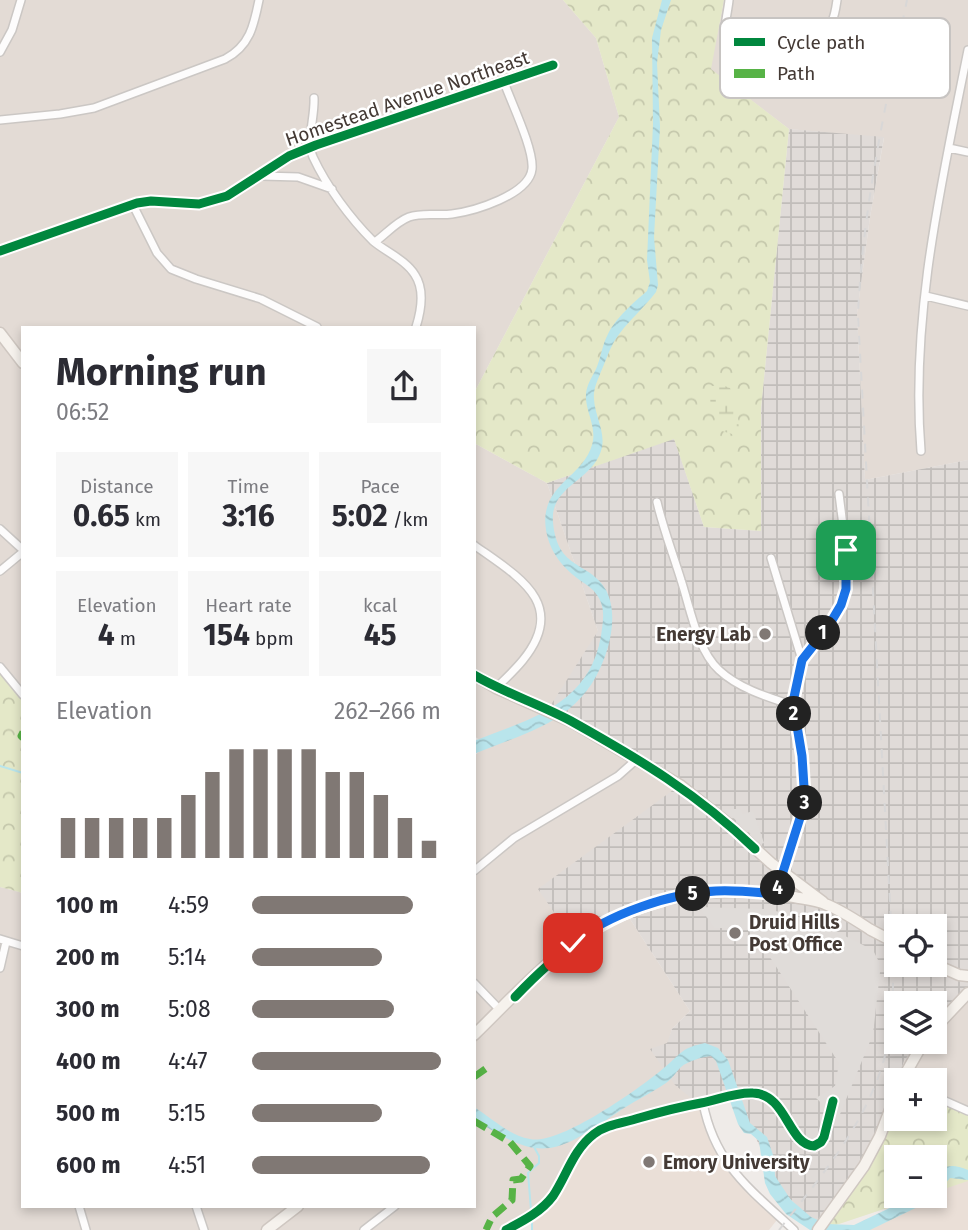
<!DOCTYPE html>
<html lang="en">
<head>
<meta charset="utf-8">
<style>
  :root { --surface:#fff; --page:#f7f7f7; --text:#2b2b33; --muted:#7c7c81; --accent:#807874 }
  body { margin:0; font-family:"Fira Sans",sans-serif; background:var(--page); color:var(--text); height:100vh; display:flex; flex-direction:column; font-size:26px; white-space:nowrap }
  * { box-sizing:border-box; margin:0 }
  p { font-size:23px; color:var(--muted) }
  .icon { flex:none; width:38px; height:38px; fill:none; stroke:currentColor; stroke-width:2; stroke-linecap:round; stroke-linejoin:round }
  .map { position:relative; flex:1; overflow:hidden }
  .drawer { position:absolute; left:21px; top:326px; width:455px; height:882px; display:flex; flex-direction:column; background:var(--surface); border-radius:0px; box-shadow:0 4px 10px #0003 }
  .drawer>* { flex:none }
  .buttons { position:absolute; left:884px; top:914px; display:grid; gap:14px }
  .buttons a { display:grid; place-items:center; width:63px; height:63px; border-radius:0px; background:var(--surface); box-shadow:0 4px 10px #0003; font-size:35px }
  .pin { position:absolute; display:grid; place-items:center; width:60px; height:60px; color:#fff; margin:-30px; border-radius:14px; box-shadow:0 4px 10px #0006 }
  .km { position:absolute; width:35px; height:35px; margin:-18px; border-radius:50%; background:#222; color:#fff; font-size:19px; line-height:35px; text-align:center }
  .round { display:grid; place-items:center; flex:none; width:74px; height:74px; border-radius:0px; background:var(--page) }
  .overview { display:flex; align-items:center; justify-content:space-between; height:119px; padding:0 35px }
  h1 { font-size:38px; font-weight:700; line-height:52px }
  .stats { display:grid; grid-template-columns:repeat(3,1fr); gap:10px; height:119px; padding:7px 35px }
  .stats div { display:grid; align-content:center; border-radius:0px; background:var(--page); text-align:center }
  .stats b { font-size:30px; font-weight:700 }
  .stats small { font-size:19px; font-weight:400 }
  .stats p { font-size:19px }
  .chart { height:196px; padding:14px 35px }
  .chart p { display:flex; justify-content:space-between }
  .chart svg { width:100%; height:126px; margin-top:7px; stroke:var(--accent); stroke-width:6 }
  ul { padding:0 35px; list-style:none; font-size:23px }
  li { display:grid; grid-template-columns:112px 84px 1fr; align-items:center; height:52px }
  li i { height:18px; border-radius:9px; background:var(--accent) }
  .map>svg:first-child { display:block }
</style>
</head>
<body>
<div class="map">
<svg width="968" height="1230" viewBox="0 0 968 1230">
  <defs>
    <pattern id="industrial-grid" width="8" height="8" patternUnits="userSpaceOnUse" patternTransform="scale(1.75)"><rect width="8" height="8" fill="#e0dbd8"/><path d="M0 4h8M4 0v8" fill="none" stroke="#c1bdba"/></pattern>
    <pattern id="forest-crowns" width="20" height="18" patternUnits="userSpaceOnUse" patternTransform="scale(1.75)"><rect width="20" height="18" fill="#e4e8c8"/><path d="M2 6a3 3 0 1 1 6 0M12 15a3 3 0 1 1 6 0" fill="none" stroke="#c5c8ac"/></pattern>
    <pattern id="wetland-marsh" width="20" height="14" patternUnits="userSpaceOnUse" patternTransform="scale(1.75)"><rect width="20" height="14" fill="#e4e8c8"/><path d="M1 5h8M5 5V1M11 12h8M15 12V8" fill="none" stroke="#c5c8ac"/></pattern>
    <pattern id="water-waves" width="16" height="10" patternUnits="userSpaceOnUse" patternTransform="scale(1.75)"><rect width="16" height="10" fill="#b9e5ec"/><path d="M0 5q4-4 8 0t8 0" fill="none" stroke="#a0c5cb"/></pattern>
  </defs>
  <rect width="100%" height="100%" fill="#efebe8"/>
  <path fill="#e3dbd5" d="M0,0H563L596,38L619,117L474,393V327H23V702L0,672Z
    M724,0H968V460L865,480L857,313L870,217L884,138L789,129L710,69Z
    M474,443L547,483L598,631L680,785L628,916L690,1011L672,1029L668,1043L696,1102L580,1144L548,1197L525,1218L503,1230H0V887L23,893V1206H474V756L487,745L474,736Z
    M968,998V1113L935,1096L934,1080L899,1079L904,1061L920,1041H934L935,1023Z"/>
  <path fill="url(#industrial-grid)" fill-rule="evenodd" d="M789,129L884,137L870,217L857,313L865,480L968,460V998L935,1023L934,1003H896V1041H920L904,1061L898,1080H896V1086L871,1155L837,1213L821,1230L779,1188L735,1093L696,1102L675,1085L650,1049L667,1043L672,1029L690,1011L628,916L575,943L538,889L680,785L547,711L598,631L547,483L674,438L704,527L761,531V408ZM896,926H934V964H896Z"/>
  <path fill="#eadfd7" d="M703,1103L723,1156L780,1216L769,1230H532L531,1215L544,1206L595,1133Z
    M968,1174V1230H855L934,1195L935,1186Z"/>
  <path fill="url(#forest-crowns)" d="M563,0H724L711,69L789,129L761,408V531L704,527L674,439L547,483L474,443V393L619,117L596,38Z
    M0,672L23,702V893L0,887Z
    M896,1086V1118H934L935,1096L968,1113V1181L935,1192L934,1157H896V1195H926L821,1230C859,1189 877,1137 896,1086Z"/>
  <path fill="url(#wetland-marsh)" d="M722,385L730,388L737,407L739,430L732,434L722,431C713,417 707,403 712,386Z"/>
  <path fill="#e0dcd9" d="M724,809H740L743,814L753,811L764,843L761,844Z
    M699,907L766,909L789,914L821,924L873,950L879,962L880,972L873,1034L838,1119L816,1098L835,1086L839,1063L751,928H715Z"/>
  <path fill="url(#water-waves)" d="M662,0H671L661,30L657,63L660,127L654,237L658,285L656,292C644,308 626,323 615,340C609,350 605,363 600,374C597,382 593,390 594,399C595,419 609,436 599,456C587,482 550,488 553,522C557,571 590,561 606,590C615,608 613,628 608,647C587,719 536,729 474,754V741C530,719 589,705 601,636C603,621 606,608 597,595C593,589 587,585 581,581C563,568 550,553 546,530C539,485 582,479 592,445C597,429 587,414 586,399C585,387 591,379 596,369C601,358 602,345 608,334C615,319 634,302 647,291L650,282L647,260L653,124L652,38Z
    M705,1043L718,1048L728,1060L750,1123L767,1137L774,1158L775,1176L791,1200L811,1217L827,1224L854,1225L917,1195H934C935,1171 943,1159 968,1170V1180L950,1178L928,1202L870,1230H810L786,1214L770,1194L765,1183L759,1141L751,1134L744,1133L738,1124L716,1061L711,1056C702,1057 688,1061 681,1067C676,1072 672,1079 666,1083C650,1094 632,1102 615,1114C553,1156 540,1162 474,1119V1107C492,1118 508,1135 530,1139C559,1146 642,1087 665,1067C682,1053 681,1048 705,1043Z"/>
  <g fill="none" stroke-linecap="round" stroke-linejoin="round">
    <path stroke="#b9e5ec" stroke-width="2" d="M0,766L23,773
      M531,1210L528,1173L539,1163V1156L534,1147
      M532,1221V1230"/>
    <g stroke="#cbc7c4" stroke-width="10">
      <path id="street" d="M729,0C728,12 722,31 727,43C729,50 735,55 740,59C771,80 816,47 832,21C835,15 836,7 837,0
        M0,52L12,30L21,0
        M314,98C315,117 306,140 313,157C327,187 350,218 373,241C386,252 406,260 415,275C425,290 421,311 416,327
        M0,120L60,114L94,108L225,59C250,46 254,25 259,0
        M949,148L968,152
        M262,176L298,177L332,189
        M133,205L157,253L171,269L196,279L261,299L317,327
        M375,242C386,234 396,222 409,217C424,212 437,216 452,214C474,211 529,195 532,169C534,149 511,102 504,82
        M0,251L137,203L151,201L199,204L227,196L289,156L316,145L553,65
        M926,296L968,306
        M921,451C910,317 942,181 968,50
        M657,502C663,528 673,554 681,580C690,607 697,650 719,670C738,688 767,697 792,705
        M0,529L23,550
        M474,545C517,576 569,603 523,660C515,670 505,679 496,688
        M771,558L802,660
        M0,571L23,552
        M0,667L23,695
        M783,870L805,802L802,756L792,705L802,660L828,627L841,605L846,589V549L839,494
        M474,871L514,838L618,776L636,760
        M0,939L23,946
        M0,968L6,942
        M474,983L500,1010
        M934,1096L968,1111
        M703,1103C715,1165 751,1190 794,1230
        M79,1206L86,1230
        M196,1206L204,1230
        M364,1230L395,1206
        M506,1230C523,1221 541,1212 553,1196C567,1175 573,1150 594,1134C607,1124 624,1123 639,1118C660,1112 679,1107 701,1103C718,1100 735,1092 753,1093C787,1094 788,1145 814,1146L821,1142L824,1137L833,1101"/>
    </g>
    <g stroke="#cfc7c1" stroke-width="13">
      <path id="secondary" d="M0,333L23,363
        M474,675L496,688L570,721L680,785L725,821L771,863L823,902
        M776,894L783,870
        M934,964L959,975L968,976
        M934,1029L968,993
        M474,1035C508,1002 541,965 580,938C641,894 722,884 794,897C804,899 816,900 825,904C841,910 857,921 871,930
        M902,1080L924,1041
        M267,1230L298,1206
        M818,1230L864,1166L880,1136L896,1094"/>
    </g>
    <use href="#street" stroke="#fdfcfc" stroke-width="7"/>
    <use href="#secondary" stroke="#f6f2ed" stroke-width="10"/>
    <path stroke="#d8d7d7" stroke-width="2" stroke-dasharray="9 9" stroke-linecap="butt" d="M779,1230C819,1179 862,1129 882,1066C897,1020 893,968 891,921L858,316C862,210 886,104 907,0"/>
    <g stroke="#cfc7c1" stroke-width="13" stroke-linecap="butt">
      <path id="secondary-bridge" d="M871,930L896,943"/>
    </g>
    <use href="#secondary-bridge" stroke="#f6f2ed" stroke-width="10"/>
    <path stroke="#57b346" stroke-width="7" stroke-dasharray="14 7" stroke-linecap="butt" d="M23,732L21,736L23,738
      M474,1077L488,1067
      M474,1121L510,1142L530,1166L521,1179L513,1180L512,1200L492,1217L486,1230"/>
    <g stroke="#fff" stroke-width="13">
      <path id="cycleway" d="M0,251L137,203L151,201L199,204L227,196L289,156L316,145L553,65
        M474,675C505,693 539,704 571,721C639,759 698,794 755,849
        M515,997C557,953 602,916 662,901
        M506,1230C523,1221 541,1212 553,1196C567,1175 573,1150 594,1134C607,1124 624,1123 639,1118C660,1112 679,1107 701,1103C718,1100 735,1092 753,1093C787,1094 788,1145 814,1146L821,1142L824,1137L833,1101"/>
    </g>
    <use href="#cycleway" stroke="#00873e" stroke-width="9"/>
  </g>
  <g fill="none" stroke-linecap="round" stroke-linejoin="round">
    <g stroke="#fff" stroke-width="14">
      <path id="route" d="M573,943C608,914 671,893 716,891C736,890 756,892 776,894L805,802L802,756L793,702L802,660L828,627L841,605L846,589V550"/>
    </g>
    <use href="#route" stroke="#1a73e8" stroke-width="9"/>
  </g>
  <g fill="#807874" stroke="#fff" stroke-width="2.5">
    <circle cx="765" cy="634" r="7"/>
    <circle cx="735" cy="933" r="7"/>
    <circle cx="649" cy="1162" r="7"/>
  </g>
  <g text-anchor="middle" stroke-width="5" stroke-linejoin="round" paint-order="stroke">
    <g font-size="19" fill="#443a35" stroke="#fff">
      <text transform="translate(407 98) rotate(-19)" y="7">Homestead Avenue Northeast</text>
    </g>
    <g font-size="19" font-weight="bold" fill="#443a35" stroke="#fff" text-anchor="start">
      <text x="751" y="641" text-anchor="end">Energy Lab</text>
      <text x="749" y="929">Druid Hills<tspan x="749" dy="22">Post Office</tspan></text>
      <text x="663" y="1169">Emory University</text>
    </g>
  </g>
  <rect x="720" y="18" width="230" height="80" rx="10" fill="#fff" stroke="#c7c4c2" stroke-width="2"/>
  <rect x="734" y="38" width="31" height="8" fill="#00873e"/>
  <rect x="734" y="69" width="31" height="9" fill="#57b346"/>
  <g font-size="19" fill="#443a35">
    <text x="777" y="49">Cycle path</text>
    <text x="777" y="80">Path</text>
  </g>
</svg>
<div class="buttons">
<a><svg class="icon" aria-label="locate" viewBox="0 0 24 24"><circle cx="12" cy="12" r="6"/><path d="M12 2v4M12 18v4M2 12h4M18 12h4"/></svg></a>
<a><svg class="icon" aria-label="layers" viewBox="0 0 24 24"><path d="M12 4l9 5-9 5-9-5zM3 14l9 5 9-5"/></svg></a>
<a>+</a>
<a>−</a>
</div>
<div class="pin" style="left:846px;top:550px;background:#1e9e55"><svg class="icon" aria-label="arrive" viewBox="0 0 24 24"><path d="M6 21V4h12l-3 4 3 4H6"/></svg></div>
<div class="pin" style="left:573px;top:943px;background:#d93025"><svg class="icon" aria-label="check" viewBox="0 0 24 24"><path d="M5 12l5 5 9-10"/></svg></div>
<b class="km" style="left:823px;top:633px">1</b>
<b class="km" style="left:794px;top:714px">2</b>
<b class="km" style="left:805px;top:803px">3</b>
<b class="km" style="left:778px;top:888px">4</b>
<b class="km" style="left:693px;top:894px">5</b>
<section class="drawer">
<div class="overview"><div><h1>Morning run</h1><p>06:52</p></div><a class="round"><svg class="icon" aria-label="share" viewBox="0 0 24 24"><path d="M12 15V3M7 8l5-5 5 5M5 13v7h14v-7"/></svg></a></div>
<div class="stats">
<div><p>Distance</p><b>0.65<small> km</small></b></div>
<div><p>Time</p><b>3:16</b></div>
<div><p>Pace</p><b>5:02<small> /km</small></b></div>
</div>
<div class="stats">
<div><p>Elevation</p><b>4<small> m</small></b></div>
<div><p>Heart rate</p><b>154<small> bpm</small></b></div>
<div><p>kcal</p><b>45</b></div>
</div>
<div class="chart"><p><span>Elevation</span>262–266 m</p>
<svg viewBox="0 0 160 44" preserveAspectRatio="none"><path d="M5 44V30M15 44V30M25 44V30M35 44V30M45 44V30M55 44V22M65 44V14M75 44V6M85 44V6M95 44V6M105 44V6M115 44V14M125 44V14M135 44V22M145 44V30M155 44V38"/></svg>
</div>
<ul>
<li><b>100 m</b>4:59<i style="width:85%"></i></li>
<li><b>200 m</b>5:14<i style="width:69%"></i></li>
<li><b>300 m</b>5:08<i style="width:75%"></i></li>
<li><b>400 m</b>4:47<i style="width:100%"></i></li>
<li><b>500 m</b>5:15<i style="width:69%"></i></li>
<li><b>600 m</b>4:51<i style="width:94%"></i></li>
</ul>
</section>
</div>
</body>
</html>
